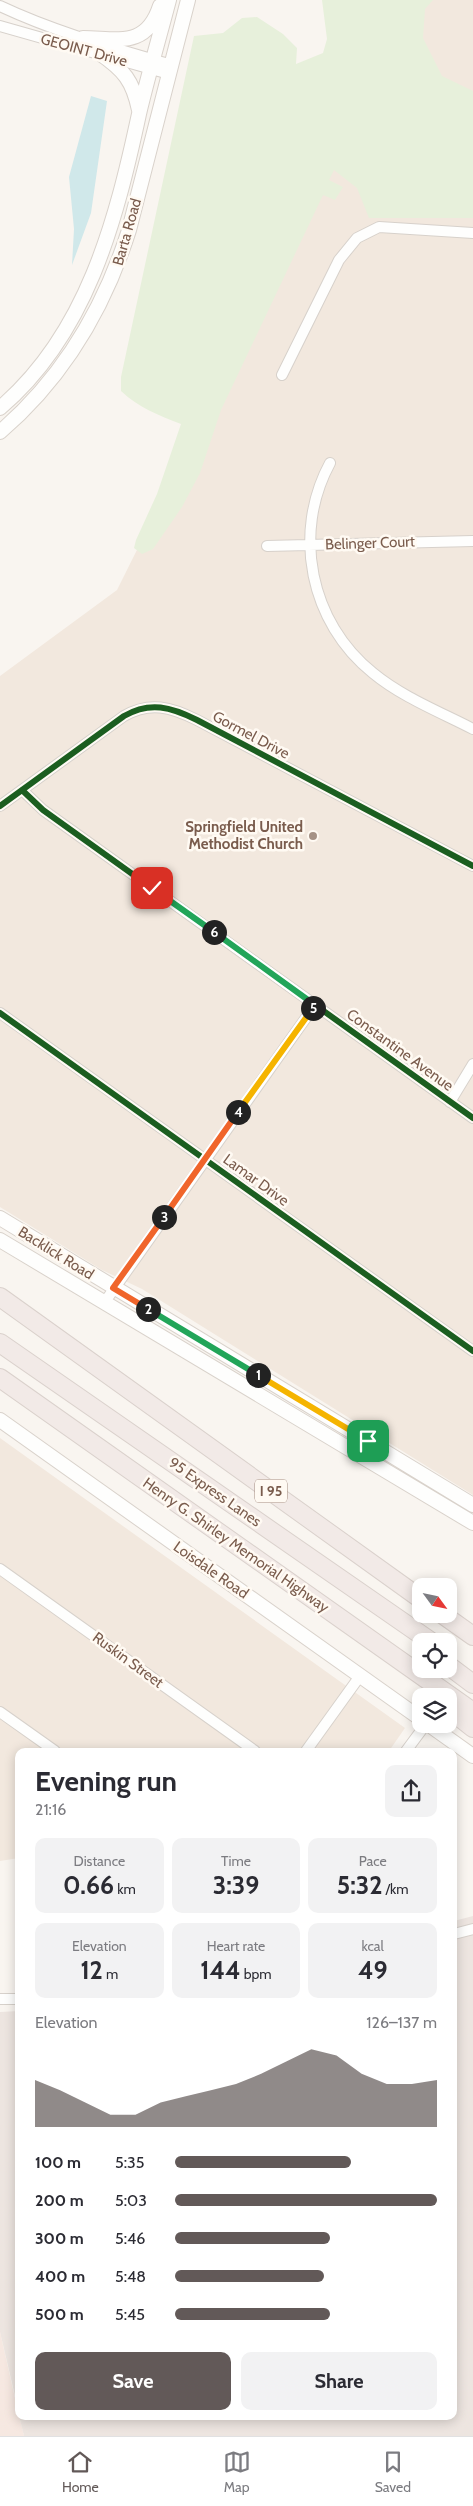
<!DOCTYPE html>
<html lang="en">
<head>
<meta charset="utf-8">
<style>
  :root { --surface:#fff; --page:#f2f2f3; --text:#2b2b33; --muted:#7c7c81; --line:#e1e1e2; --accent:#625958 }
  body { margin:0; font-family:Cabin,sans-serif; background:var(--page); color:var(--text); height:100vh; display:flex; flex-direction:column; font-size:19px; white-space:nowrap }
  * { box-sizing:border-box; margin:0 }
  p { font-size:16px; color:var(--muted) }
  .icon { flex:none; width:28px; height:28px; fill:none; stroke:currentColor; stroke-width:2; stroke-linecap:round; stroke-linejoin:round }
  .map { position:relative; flex:1; overflow:hidden }
  .drawer { position:absolute; left:15px; top:1748px; width:442px; height:672px; display:flex; flex-direction:column; background:var(--surface); border-radius:10px; box-shadow:0 2px 12px #0003 }
  .drawer>* { flex:none }
  .needle { width:32px; rotate:123deg }
  .buttons { position:absolute; left:412px; top:1578px; display:grid; gap:10px }
  .buttons a { display:grid; place-items:center; width:45px; height:45px; border-radius:10px; background:var(--surface); box-shadow:0 2px 12px #0003; font-size:25px }
  .pin { position:absolute; display:grid; place-items:center; width:42px; height:42px; color:#fff; margin:-21px; border-radius:10px; box-shadow:0 2px 8px #0006 }
  .km { position:absolute; width:25px; height:25px; margin:-12px; border-radius:50%; background:#222; color:#fff; font-size:14px; line-height:25px; text-align:center }
  .round { display:grid; place-items:center; flex:none; width:52px; height:52px; border-radius:10px; background:var(--page) }
  .summary { display:flex; align-items:center; justify-content:space-between; height:85px; padding:0 20px }
  h1 { font-size:28px; font-weight:700; line-height:38px }
  .stats { display:grid; grid-template-columns:repeat(3,1fr); gap:8px; height:85px; padding:5px 20px }
  .stats div { display:grid; align-content:center; border-radius:10px; background:var(--page); text-align:center }
  .stats b { font-size:25px; font-weight:700 }
  .stats small { font-size:14px; font-weight:400 }
  .stats p { font-size:14px }
  .chart { height:140px; padding:10px 20px }
  .chart p { display:flex; justify-content:space-between }
  .chart svg { width:100%; height:90px; margin-top:5px; fill:var(--accent); opacity:.7 }
  .button { display:flex; gap:10px; margin-top:auto; padding:10px 20px }
  .button a { flex:1; height:58px; border-radius:10px; background:var(--accent); color:#fff; font-size:20px; font-weight:700; line-height:58px; text-align:center }
  .button a+a { background:var(--page); color:var(--text) }
  ul { padding:0 20px; list-style:none; font-size:16px }
  li { display:grid; grid-template-columns:80px 60px 1fr; align-items:center; height:38px }
  li i { height:12px; border-radius:6px; background:var(--accent) }
  .menu { display:flex; justify-content:space-around; align-items:center; height:70px; border-top:1px solid var(--line); background:var(--surface); font-size:14px; color:var(--muted) }
  .menu a { display:grid; justify-items:center; gap:2px }
  .menu .current { color:var(--accent) }
  .map>svg:first-child { display:block }
</style>
</head>
<body>
<div class="map">
<svg width="473" height="2436" viewBox="0 0 473 2436">
  <rect width="100%" height="100%" fill="#f9f5f0"/>
  <path fill="#f2e8de" d="M411,0H473V1495L142,1289L102,1270L0,1207V676L117,590Z
    M0,1438L405,1728L389,1751H19V1858L0,1861Z"/>
  <path fill="#f6e8e1" d="M0,2332L19,2416L24,2436H0Z"/>
  <path fill="#ede5e0" d="M473,1916V2436H24L19,2416H454V1921Z
    M19,2011V2413L0,2332V2012Z"/>
  <path fill="#e7f0db" d="M322,0H433L425,9L423,38L442,76L473,91V218H369L357,188L334,170L329,180L343,187L335,200L323,195L221,410L200,473L182,507L153,549L142,554L134,548L136,540L157,494L181,424C158,415 139,408 121,391V377L194,36L223,33L242,18L257,17L283,34L297,48L296,64L323,53L327,39Z"/>
  <path fill="#d0e8ea" d="M91,96L107,101L91,213L72,265L74,229L69,177Z"/>
  <g fill="none" stroke-linecap="round" stroke-linejoin="round">
    <g stroke="#d7d1cb" stroke-width="12">
      <path id="street" d="M0,6C55,32 114,48 172,65
        M0,26L169,74
        M282,375L339,260L357,238L379,227L473,233
        M330,463C292,533 310,623 373,673C402,697 440,712 473,729
        M267,546L473,541
        M22,790L43,810L473,1118
        M0,806L124,716C150,701 171,707 197,720L473,866
        M0,1013L473,1351
        M450,1102L473,1064
        M104,1303L315,1005
        M0,1569L255,1751
        M0,1712L55,1751
        M306,1751L360,1676
        M406,1751L426,1724
        M454,1934L473,1929
        M0,1999H19"/>
    </g>
    <g stroke="#d9d2cb" stroke-width="16">
      <path id="secondary" d="M83,38C117,38 146,49 160,6
        M99,53C124,70 133,81 139,110
        M0,408C87,334 116,221 139,114C148,76 159,38 169,0
        M0,432C63,378 104,309 129,230L188,0
        M0,1218L473,1505
        M0,1240L473,1523
        M0,1420L421,1719
        M428,1724L473,1756"/>
    </g>
    <g stroke="#dad1cc" stroke-width="20">
      <path id="highway" d="M0,1297L421,1599
        M0,1343L430,1641
        M0,1378L473,1712
        M442,1614L473,1636
        M449,1666L473,1684
        M449,1709L473,1728"/>
    </g>
    <use href="#street" stroke="#fefefd" stroke-width="10"/>
    <use href="#secondary" stroke="#fefefd" stroke-width="14"/>
    <use href="#highway" stroke="#f2eae7" stroke-width="18"/>
    <g stroke="#fffaf3" stroke-width="9">
      <path id="cycleway" d="M22,790L43,810L473,1118
        M0,806L124,716C150,701 171,707 197,720L473,866
        M0,1013L473,1351"/>
    </g>
    <use href="#cycleway" stroke="#1b5e20" stroke-width="6"/>
  </g>
  <g fill="none" stroke-linecap="round" stroke-linejoin="round">
    <g stroke="#fff" stroke-width="10">
      <path id="split-1" d="M258,1375L368,1441"/>
    </g>
    <g stroke="#fff" stroke-width="10">
      <path id="split-2" d="M148,1309L258,1375"/>
    </g>
    <g stroke="#fff" stroke-width="10">
      <path id="split-3" d="M148,1309L113,1288L164,1217"/>
    </g>
    <g stroke="#fff" stroke-width="10">
      <path id="split-4" d="M164,1217L238,1112"/>
    </g>
    <g stroke="#fff" stroke-width="10">
      <path id="split-5" d="M238,1112L313,1008"/>
    </g>
    <g stroke="#fff" stroke-width="10">
      <path id="split-6" d="M214,932L315,1005L313,1008"/>
    </g>
    <g stroke="#fff" stroke-width="10">
      <path id="split-7" d="M152,888L214,932"/>
    </g>
    <use href="#split-1" stroke="#f5b400" stroke-width="6"/>
    <use href="#split-2" stroke="#22a559" stroke-width="6"/>
    <use href="#split-3" stroke="#f0652b" stroke-width="6"/>
    <use href="#split-4" stroke="#f0652b" stroke-width="6"/>
    <use href="#split-5" stroke="#f5b400" stroke-width="6"/>
    <use href="#split-6" stroke="#22a559" stroke-width="6"/>
    <use href="#split-7" stroke="#22a559" stroke-width="6"/>
  </g>
  <circle fill="#a69286" stroke="#fffaf3" stroke-width="2" cx="313" cy="836" r="5"/>
  <g text-anchor="middle" stroke-width="5" stroke-linejoin="round" paint-order="stroke">
    <rect fill="#fffaf3" stroke="#a28b7f" stroke-width="1" x="255" y="1479.5" width="32" height="23" rx="4"/>
    <g font-size="14" font-weight="bold" fill="#7a5c4d">
      <text x="271" y="1496">I 95</text>
    </g>
    <g font-size="15" fill="#7a5c4d" stroke="#fffaf3">
      <text transform="translate(84 50) rotate(15)" y="5">GEOINT Drive</text>
      <text transform="translate(127 232) rotate(-74)" y="5">Barta Road</text>
      <text transform="translate(370 543) rotate(-2)" y="5">Belinger Court</text>
      <text transform="translate(251 735) rotate(28)" y="5">Gormel Drive</text>
      <text transform="translate(400 1050) rotate(36)" y="5">Constantine Avenue</text>
      <text transform="translate(256 1180) rotate(36)" y="5">Lamar Drive</text>
      <text transform="translate(56 1253) rotate(32)" y="5">Backlick Road</text>
      <text transform="translate(215 1492) rotate(35)" y="5">95 Express Lanes</text>
      <text transform="translate(236 1545) rotate(35)" y="5">Henry G. Shirley Memorial Highway</text>
      <text transform="translate(211 1570) rotate(35)" y="5">Loisdale Road</text>
      <text transform="translate(128 1660) rotate(36)" y="5">Ruskin Street</text>
    </g>
    <g font-size="15" font-weight="bold" fill="#7a5c4d" stroke="#fffaf3" text-anchor="end">
      <text x="303" y="832">Springfield United<tspan x="303" dy="17">Methodist Church</tspan></text>
    </g>
  </g>
</svg>
<div class="buttons">
<a><svg class="needle" viewBox="-14 -14 28 28"><path d="M0-13l5 13h-10z" fill="#e53935"/><path d="M0 13l5-13h-10z" fill="#7c7c81"/></svg></a>
<a><svg class="icon" aria-label="locate" viewBox="0 0 24 24"><circle cx="12" cy="12" r="6"/><path d="M12 2v4M12 18v4M2 12h4M18 12h4"/></svg></a>
<a><svg class="icon" aria-label="layers" viewBox="0 0 24 24"><path d="M12 4l9 5-9 5-9-5zM3 14l9 5 9-5"/></svg></a>
</div>
<div class="pin" style="left:368px;top:1441px;background:#1e9e55"><svg class="icon" aria-label="arrive" viewBox="0 0 24 24"><path d="M6 21V4h12l-3 4 3 4H6"/></svg></div>
<div class="pin" style="left:152px;top:888px;background:#d93025"><svg class="icon" aria-label="check" viewBox="0 0 24 24"><path d="M5 12l5 5 9-10"/></svg></div>
<b class="km" style="left:258px;top:1375px">1</b>
<b class="km" style="left:148px;top:1309px">2</b>
<b class="km" style="left:164px;top:1217px">3</b>
<b class="km" style="left:238px;top:1112px">4</b>
<b class="km" style="left:313px;top:1008px">5</b>
<b class="km" style="left:214px;top:932px">6</b>
<section class="drawer">
<div class="summary"><div><h1>Evening run</h1><p>21:16</p></div><a class="round"><svg class="icon" aria-label="share" viewBox="0 0 24 24"><path d="M12 15V3M7 8l5-5 5 5M5 13v7h14v-7"/></svg></a></div>
<div class="stats">
<div><p>Distance</p><b>0.66<small> km</small></b></div>
<div><p>Time</p><b>3:39</b></div>
<div><p>Pace</p><b>5:32<small> /km</small></b></div>
</div>
<div class="stats">
<div><p>Elevation</p><b>12<small> m</small></b></div>
<div><p>Heart rate</p><b>144<small> bpm</small></b></div>
<div><p>kcal</p><b>49</b></div>
</div>
<div class="chart"><p><span>Elevation</span>126–137 m</p>
<svg viewBox="0 0 160 44" preserveAspectRatio="none"><path d="M0 44V21L10 26L20 32L30 38L40 38L50 32L60 29L70 26L80 23L90 18L100 12L110 6L120 9L130 18L140 23L150 23L160 21V44z"/></svg>
</div>
<ul>
<li><b>100 m</b>5:35<i style="width:67%"></i></li>
<li><b>200 m</b>5:03<i style="width:100%"></i></li>
<li><b>300 m</b>5:46<i style="width:59%"></i></li>
<li><b>400 m</b>5:48<i style="width:57%"></i></li>
<li><b>500 m</b>5:45<i style="width:59%"></i></li>
</ul>
<div class="button"><a>Save</a><a>Share</a></div>
</section>
</div>
<nav class="menu">
<a class="current"><svg class="icon" aria-label="home" viewBox="0 0 24 24"><path d="M3 11l9-7 9 7M6 9v11h12V9"/></svg>Home</a>
<a><svg class="icon" aria-label="map" viewBox="0 0 24 24"><path d="M3 6l6-2 6 2 6-2v14l-6 2-6-2-6 2zM9 4v14M15 6v14"/></svg>Map</a>
<a><svg class="icon" aria-label="saved" viewBox="0 0 24 24"><path d="M7 4h10v16l-5-4-5 4z"/></svg>Saved</a>
</nav>
</body>
</html>
